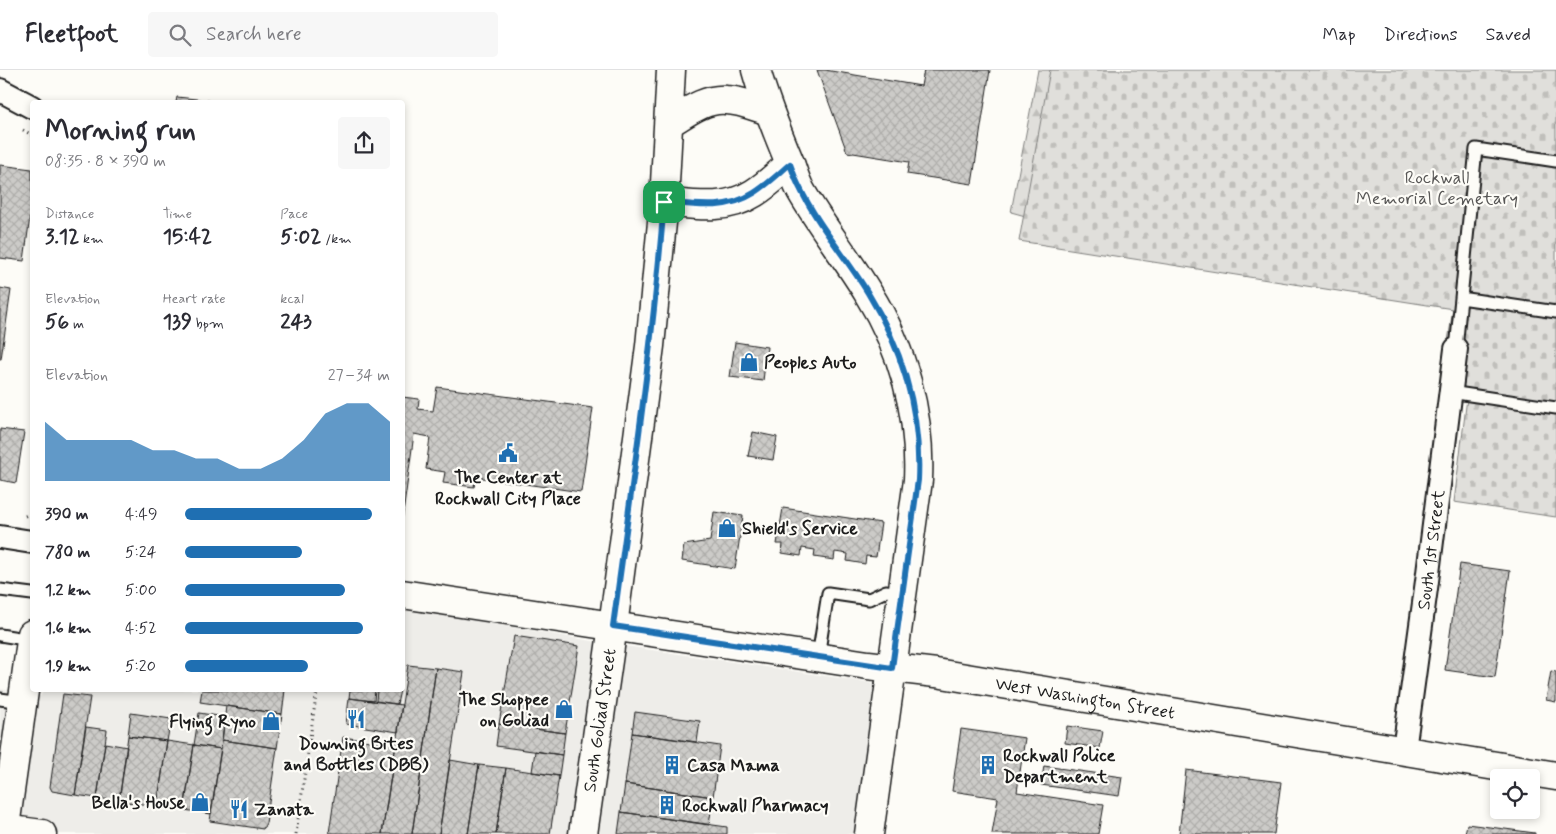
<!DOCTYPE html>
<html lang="en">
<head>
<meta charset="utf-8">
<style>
  :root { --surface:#fff; --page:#f7f7f7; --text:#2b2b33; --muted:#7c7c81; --line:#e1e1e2; --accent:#1f6fb2 }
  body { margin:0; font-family:Mynerve,sans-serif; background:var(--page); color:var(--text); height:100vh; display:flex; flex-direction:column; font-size:19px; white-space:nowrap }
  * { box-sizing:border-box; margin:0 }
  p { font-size:16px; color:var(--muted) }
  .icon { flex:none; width:28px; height:28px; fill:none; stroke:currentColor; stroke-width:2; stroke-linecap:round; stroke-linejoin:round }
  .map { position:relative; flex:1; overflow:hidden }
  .drawer { position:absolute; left:30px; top:30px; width:375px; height:592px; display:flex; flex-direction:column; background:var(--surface); border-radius:5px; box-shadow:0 2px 8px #0003 }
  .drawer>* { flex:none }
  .buttons { position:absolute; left:1490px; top:699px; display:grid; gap:10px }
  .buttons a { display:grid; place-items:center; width:50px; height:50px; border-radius:5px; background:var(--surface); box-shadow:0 2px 8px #0003; font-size:25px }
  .pin { position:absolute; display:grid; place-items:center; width:42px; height:42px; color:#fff; margin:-21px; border-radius:10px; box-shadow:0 2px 8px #0006 }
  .round { display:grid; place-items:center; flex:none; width:52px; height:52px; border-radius:5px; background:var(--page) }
  .head { display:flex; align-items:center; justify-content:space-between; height:85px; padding:0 15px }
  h1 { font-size:28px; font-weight:700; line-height:38px }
  .stats { display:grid; grid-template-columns:repeat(3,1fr); gap:8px; height:85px; padding:5px 15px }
  .stats div { display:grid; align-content:center }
  .stats b { font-size:21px; font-weight:700 }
  .stats small { font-size:14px; font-weight:400 }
  .stats p { font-size:14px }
  .chart { height:140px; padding:10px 15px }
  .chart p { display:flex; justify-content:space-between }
  .chart svg { width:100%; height:90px; margin-top:5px; fill:var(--accent); opacity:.7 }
  ul { padding:0 15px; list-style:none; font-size:16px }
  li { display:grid; grid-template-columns:80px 60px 1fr; align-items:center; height:38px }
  li i { height:12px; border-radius:6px; background:var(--accent) }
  header { display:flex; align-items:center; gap:30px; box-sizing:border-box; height:70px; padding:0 25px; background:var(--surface); border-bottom:1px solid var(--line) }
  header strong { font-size:24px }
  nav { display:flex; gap:28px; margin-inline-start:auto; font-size:18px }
  .search { width:350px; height:45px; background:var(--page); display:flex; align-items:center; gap:12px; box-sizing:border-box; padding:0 18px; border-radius:5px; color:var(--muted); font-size:19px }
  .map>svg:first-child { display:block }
</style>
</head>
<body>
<header>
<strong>Fleetfoot</strong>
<div class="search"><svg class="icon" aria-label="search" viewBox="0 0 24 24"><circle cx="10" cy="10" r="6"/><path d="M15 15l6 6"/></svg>Search here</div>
<nav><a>Map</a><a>Directions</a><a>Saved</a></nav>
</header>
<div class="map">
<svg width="1556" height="764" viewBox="0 0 1556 764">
  <defs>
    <pattern id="forest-firs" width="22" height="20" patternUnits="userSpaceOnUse" patternTransform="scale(1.25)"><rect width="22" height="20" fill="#e0dfdb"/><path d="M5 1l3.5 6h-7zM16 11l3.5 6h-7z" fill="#c0bfbb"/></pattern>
    <pattern id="cemetery-stones" width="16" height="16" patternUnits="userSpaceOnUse" patternTransform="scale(1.25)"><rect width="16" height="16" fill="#e0dfdb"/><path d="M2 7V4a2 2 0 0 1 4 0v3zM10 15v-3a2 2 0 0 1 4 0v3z" fill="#c0bfbb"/></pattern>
    <pattern id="building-cross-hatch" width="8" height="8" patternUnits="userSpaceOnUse" patternTransform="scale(1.25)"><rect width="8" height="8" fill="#cccbc8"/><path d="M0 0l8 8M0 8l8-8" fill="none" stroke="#afaeab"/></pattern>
  </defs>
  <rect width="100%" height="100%" fill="#fdfcf7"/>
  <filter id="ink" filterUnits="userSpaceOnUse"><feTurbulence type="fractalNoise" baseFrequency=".02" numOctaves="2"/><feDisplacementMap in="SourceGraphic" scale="10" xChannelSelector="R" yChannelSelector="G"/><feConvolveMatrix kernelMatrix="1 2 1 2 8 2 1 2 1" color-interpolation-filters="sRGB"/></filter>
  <g filter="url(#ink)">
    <path fill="#eeede9" d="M403,538L598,572L880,614L857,764H17L0,731V619L41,626L43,620H402Z"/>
    <path fill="url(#forest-firs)" stroke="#7e7e7c" d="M1038,0H1121L1054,154L1011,142Z"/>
    <path fill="url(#cemetery-stones)" stroke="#7e7e7c" d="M1050,0H1556V447L1454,432L1468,320L1441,316L1453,239L1019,171Z"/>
    <path fill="url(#building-cross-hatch)" stroke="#1c1c1c" d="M817,0H825L921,16L924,0H990L972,114L907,104L909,92L847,82Z
      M177,27L215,31V32H176Z
      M0,95L32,99V140L31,139L24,191L0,188Z
      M0,218L11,220L1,289H0Z
      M735,272L767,277L763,311L730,307Z
      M437,317L593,338L581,422L476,407L474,417L443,413L445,402L426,399L430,367L414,364L402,451V327L419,329L418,339L433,341Z
      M0,359L24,362L16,413L0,410Z
      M753,362L777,367L773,390L748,386Z
      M783,438L881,453L876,487L866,486L865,494L847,491L848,484L835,482L834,490L814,487L815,480L802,478L801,486L782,483L783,474H777Z
      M714,442L743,446L735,499L682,491L684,475L710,471Z
      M1460,494L1510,501L1495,607L1445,600Z
      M514,566L579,576L565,663L499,654Z
      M408,595L436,598L412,764H382Z
      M436,598L464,602L439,764H412Z
      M1551,601L1556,602V632L1546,630Z
      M202,620H285L282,644L200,632Z
      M350,620H375L374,631L349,628Z
      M377,620H400L397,634L376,631Z
      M63,624L90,627L75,725L52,721L50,717Z
      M349,628L402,635L398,662L346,654Z
      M226,636L282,644L277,678L222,670Z
      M635,642L700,651L697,672L632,663Z
      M131,643L171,649L167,671L128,666Z
      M199,643L225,647L221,679L194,675Z
      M499,654L565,663L562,685L496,676Z
      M1067,656L1103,661L1100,678L1065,673Z
      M86,657L107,660L97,728L75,725Z
      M961,659L1025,668L1017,722L1103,735L1098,764H992L998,728L952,721Z
      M632,663L720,676L713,727L625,714Z
      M128,666L167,671L157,736L119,731Z
      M343,667L396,675L382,764L329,763Z
      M222,670L277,678L266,753L263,759L210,751Z
      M167,671L194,675L184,740L157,736Z
      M105,673L127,677L119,731L97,728Z
      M194,675L221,679L211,744L184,740Z
      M535,681L562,685L559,706L532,702Z
      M450,690L479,695L468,764H439Z
      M479,695L506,698L496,764H468Z
      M1044,696L1122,707L1119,726L1041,715Z
      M506,698L559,706L550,764H496Z
      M1186,700L1281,712L1274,764H1179Z
      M625,714L713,727L709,755L621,742Z
      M621,742L727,757V764H618Z
      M1467,754L1535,763V764H1465Z"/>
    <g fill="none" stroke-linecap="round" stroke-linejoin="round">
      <g stroke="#1c1c1c" stroke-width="15">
        <path id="lane" d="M1556,91L1476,79L1461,228L1556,242
          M1456,279L1461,228
          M1450,322L1556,338
          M0,520L32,524
          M0,565L31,570
          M818,587L828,523L869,529L886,521L903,523
          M0,629L22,632"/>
      </g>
      <g stroke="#1c1c1c" stroke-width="26">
        <g id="street">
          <path d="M0,20L32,37"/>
          <path d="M0,467L32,472"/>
          <path id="s1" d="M1404,680L1427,511L1456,279"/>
        </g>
      </g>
      <g stroke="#1c1c1c" stroke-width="31">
        <g id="primary">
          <path d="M756,0C765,32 777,62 790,93C793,102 796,112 801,121C821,156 847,188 868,223C903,279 921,344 918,410L869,764"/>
          <path d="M669,53C686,43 705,28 726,30C740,30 755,37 769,41"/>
          <path d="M664,132C695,135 726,141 754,123C767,115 778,104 790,94"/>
          <path id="s2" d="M402,524L868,595L936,603L1556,706"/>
          <path d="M4,759L42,764"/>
          <path d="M4,764L32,564"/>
          <path id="s3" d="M583,764L613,556L650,276L664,132L671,0"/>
        </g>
      </g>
      <path stroke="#1c1c1c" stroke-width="3" stroke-dasharray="1 4" stroke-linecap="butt" d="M23,60L32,65
        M25,446L32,443
        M296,764L317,620"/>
      <use href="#lane" stroke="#fdfcf7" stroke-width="11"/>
      <use href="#street" stroke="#fdfcf7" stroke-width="22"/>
      <use href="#primary" stroke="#fdfcf7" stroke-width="28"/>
    </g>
  </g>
  <g fill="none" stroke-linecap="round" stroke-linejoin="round" filter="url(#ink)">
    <g stroke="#fff" stroke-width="10">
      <path id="route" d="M790,94C793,102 796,111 800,118C818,156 847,188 868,223C903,280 921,344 918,410L892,598L613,556C632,415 653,274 664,132C695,135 726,141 754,123C767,115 778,104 790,94Z"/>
    </g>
    <use href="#route" stroke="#1f6fb2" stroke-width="6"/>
  </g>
  <defs>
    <g id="shop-bare" transform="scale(1.5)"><path d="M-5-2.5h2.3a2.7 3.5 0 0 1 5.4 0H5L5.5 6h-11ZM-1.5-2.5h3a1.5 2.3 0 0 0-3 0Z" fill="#1f6fb2" stroke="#fdfcf7" stroke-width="2.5" paint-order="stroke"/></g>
    <g id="civic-bare" transform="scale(1.5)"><path d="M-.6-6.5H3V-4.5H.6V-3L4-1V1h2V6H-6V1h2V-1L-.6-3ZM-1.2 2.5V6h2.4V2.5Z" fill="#1f6fb2" stroke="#fdfcf7" stroke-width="2.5" paint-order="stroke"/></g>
    <g id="restaurant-bare" transform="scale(1.5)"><path d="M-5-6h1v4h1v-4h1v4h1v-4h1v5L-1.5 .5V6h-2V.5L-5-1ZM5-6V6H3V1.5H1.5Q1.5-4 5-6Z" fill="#1f6fb2" stroke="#fdfcf7" stroke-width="2.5" paint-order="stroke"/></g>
    <g id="building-bare" transform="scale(1.5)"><path d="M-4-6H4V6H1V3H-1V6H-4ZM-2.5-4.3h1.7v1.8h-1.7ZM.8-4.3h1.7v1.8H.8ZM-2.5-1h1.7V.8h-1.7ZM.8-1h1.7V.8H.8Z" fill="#1f6fb2" stroke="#fdfcf7" stroke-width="2.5" paint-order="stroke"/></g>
  </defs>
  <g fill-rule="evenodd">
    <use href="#shop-bare" x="749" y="292"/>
    <use href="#civic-bare" x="508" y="383"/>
    <use href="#shop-bare" x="727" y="458"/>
    <use href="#shop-bare" x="564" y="639"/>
    <use href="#restaurant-bare" x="356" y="649"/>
    <use href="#shop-bare" x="271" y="651"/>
    <use href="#building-bare" x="672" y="695"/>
    <use href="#building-bare" x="988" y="695"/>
    <use href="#shop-bare" x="200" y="732"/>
    <use href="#building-bare" x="667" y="735"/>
    <use href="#restaurant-bare" x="239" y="739"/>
  </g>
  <g text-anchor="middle" stroke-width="4.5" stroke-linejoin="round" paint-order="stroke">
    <g font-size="18" fill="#575655" stroke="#fdfcf7">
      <text x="1437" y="113">Rockwall<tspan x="1437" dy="21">Memorial Cemetary</tspan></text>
    </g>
    <g font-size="18" font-weight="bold" fill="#1c1c1c" stroke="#fdfcf7" text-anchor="start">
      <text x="764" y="298">Peoples Auto</text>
      <text x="508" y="413" text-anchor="middle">The Center at<tspan x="508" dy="21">Rockwall City Place</tspan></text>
      <text x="742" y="464">Shield's Service</text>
      <text x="549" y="635" text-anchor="end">The Shoppee<tspan x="549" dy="21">on Goliad</tspan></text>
      <text x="256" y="657" text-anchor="end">Flying Ryno</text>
      <text x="356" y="679" text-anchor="middle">Downing Bites<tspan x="356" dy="21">and Bottles (DBB)</tspan></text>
      <text x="1003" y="691">Rockwall Police<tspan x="1003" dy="21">Department</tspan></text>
      <text x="687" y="701">Casa Mama</text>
      <text x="185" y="738" text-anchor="end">Bella's House</text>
      <text x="682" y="741">Rockwall Pharmacy</text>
      <text x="254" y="745">Zanata</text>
    </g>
    <g font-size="18" fill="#1c1c1c" stroke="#fdfcf7">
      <text dy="6" stroke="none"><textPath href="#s1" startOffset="202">South 1st Street</textPath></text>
      <text dy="6" stroke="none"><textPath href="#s2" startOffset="691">West Washington Street</textPath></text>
      <text dy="6" stroke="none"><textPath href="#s3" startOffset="115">South Goliad Street</textPath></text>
    </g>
  </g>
</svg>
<div class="buttons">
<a><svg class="icon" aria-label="locate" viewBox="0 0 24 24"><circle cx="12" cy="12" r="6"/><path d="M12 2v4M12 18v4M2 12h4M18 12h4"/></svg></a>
</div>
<div class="pin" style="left:664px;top:132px;background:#1e9e55"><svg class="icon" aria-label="arrive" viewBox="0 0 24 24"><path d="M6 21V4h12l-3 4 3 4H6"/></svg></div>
<section class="drawer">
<div class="head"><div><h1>Morning run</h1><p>08:35 · 8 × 390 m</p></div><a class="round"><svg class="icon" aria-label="share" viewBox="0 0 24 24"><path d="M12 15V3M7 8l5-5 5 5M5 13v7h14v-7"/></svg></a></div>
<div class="stats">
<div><p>Distance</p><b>3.12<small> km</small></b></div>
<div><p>Time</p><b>15:42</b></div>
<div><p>Pace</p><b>5:02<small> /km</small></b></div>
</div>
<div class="stats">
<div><p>Elevation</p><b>56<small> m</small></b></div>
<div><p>Heart rate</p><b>139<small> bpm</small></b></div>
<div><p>kcal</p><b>243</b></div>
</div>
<div class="chart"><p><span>Elevation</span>27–34 m</p>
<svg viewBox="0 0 160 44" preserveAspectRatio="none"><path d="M0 44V15L10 24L20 24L30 24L40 24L50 29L60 29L70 33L80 33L90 38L100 38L110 33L120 24L130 11L140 6L150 6L160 15V44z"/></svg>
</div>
<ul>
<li><b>390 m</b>4:49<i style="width:91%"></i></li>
<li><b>780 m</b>5:24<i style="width:57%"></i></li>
<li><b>1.2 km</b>5:00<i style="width:78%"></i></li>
<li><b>1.6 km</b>4:52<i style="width:87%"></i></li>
<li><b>1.9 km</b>5:20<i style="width:60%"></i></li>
</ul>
</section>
</div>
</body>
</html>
